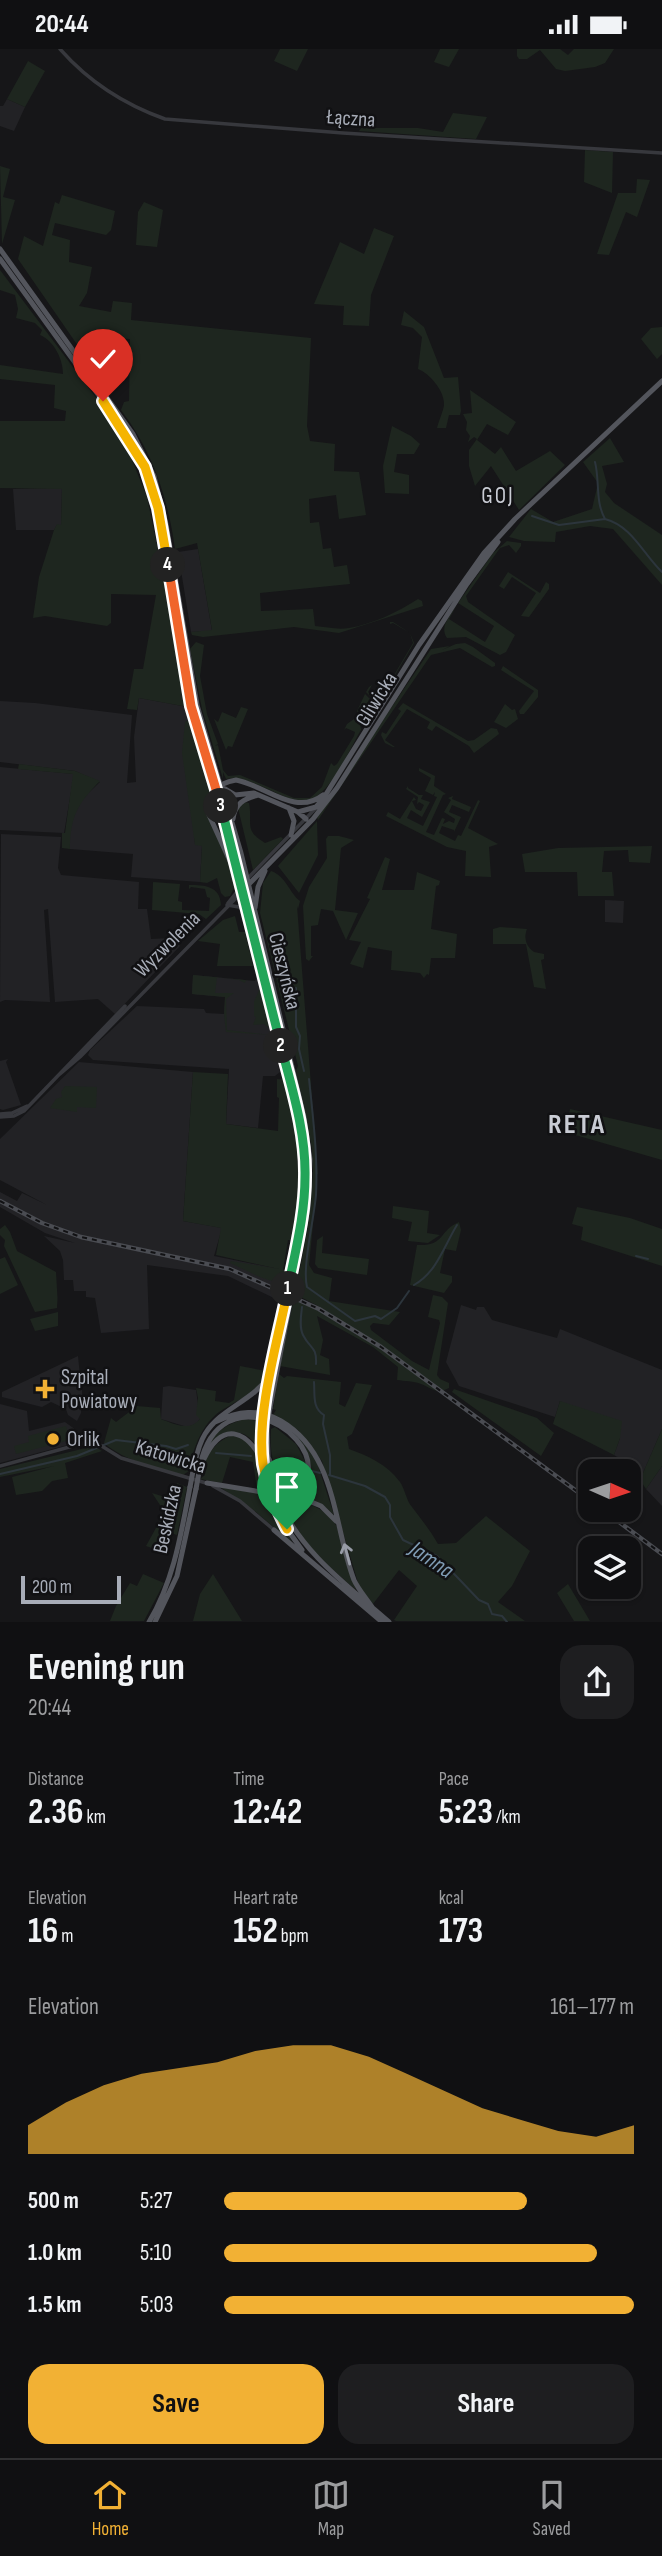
<!DOCTYPE html>
<html lang="en">
<head>
<meta charset="utf-8">
<style>
  :root { --surface:#101012; --page:#1e1e20; --text:#f1f3f6; --muted:#9c9d9f; --line:#303032; --accent:#f2b134 }
  body { margin:0; font-family:"Sofia Sans Condensed",sans-serif; background:var(--page); color:var(--text); height:100vh; display:flex; flex-direction:column; font-size:26px; white-space:nowrap }
  * { box-sizing:border-box; margin:0 }
  p { font-size:23px; color:var(--muted) }
  .icon { flex:none; width:38px; height:38px; fill:none; stroke:currentColor; stroke-width:2; stroke-linecap:round; stroke-linejoin:round }
  .map { position:relative; height:1573px; overflow:hidden }
  .side { display:flex; flex-direction:column; background:var(--surface); flex:1 }
  .side>* { flex:none }
  .needle { width:46px; rotate:93deg }
  .buttons { position:absolute; left:578px; top:1410px; display:grid; gap:14px }
  .buttons a { display:grid; place-items:center; width:63px; height:63px; border-radius:14px; background:var(--surface); box-shadow:0 2px 5px #0004,0 0 0 2px var(--line); font-size:35px }
  .scale { position:absolute; left:21px; bottom:18px; width:100px; box-sizing:border-box; padding-left:7px; border:4px solid #a8adb8; border-top:0; font-size:19px; line-height:24px; white-space:nowrap; color:#a8adb8; -webkit-text-stroke:5px #111113; paint-order:stroke }
  .pin { position:absolute; display:grid; place-items:center; width:60px; height:60px; color:#fff; margin:-72px -30px; border-radius:50% 50% 50% 0; rotate:-45deg; box-shadow:0 0 7px #0007 }
  .pin .icon { rotate:45deg }
  .km { position:absolute; width:35px; height:35px; margin:-18px; border-radius:50%; background:#222; color:#fff; font-size:19px; line-height:35px; text-align:center }
  .round { display:grid; place-items:center; flex:none; width:74px; height:74px; border-radius:21px; background:var(--page) }
  .head { display:flex; align-items:center; justify-content:space-between; height:119px; padding:0 28px }
  h1 { font-size:38px; font-weight:700; line-height:52px }
  .stats { display:grid; grid-template-columns:repeat(3,1fr); gap:10px; height:119px; padding:7px 28px }
  .stats div { display:grid; align-content:center }
  .stats b { font-size:35px; font-weight:700 }
  .stats small { font-size:19px; font-weight:400 }
  .stats p { font-size:19px }
  .chart { height:196px; padding:14px 28px }
  .chart p { display:flex; justify-content:space-between }
  .chart svg { width:100%; height:126px; margin-top:7px; fill:var(--accent); opacity:.7 }
  .action { display:flex; gap:14px; margin-top:auto; padding:14px 28px }
  .action a { flex:1; height:80px; border-radius:21px; background:var(--accent); color:#111; font-size:28px; font-weight:700; line-height:80px; text-align:center }
  .action a+a { background:var(--page); color:var(--text) }
  ul { padding:0 28px; list-style:none; font-size:23px }
  li { display:grid; grid-template-columns:112px 84px 1fr; align-items:center; height:52px }
  li i { height:18px; border-radius:9px; background:var(--accent) }
  .status { display:flex; justify-content:space-between; align-items:center; height:49px; padding:0 35px; background:var(--surface); direction:ltr }
  .status svg { height:19px; fill:currentColor }
  .dock { display:flex; justify-content:space-around; align-items:center; height:98px; border-top:2px solid var(--line); background:var(--surface); font-size:19px; color:var(--muted) }
  .dock a { display:grid; justify-items:center; gap:4px }
  .dock .active { color:var(--accent) }
  .map>svg:first-child { display:block }
</style>
</head>
<body>
<div class="status"><b>20:44</b><svg viewBox="0 0 49 12"><path d="M0 12V9h3v3zM5 12V6h3v6zM10 12V3h3v9zM15 12V0h3v12zM26 1h20v11H26zM47 4h2v5h-2z"/></svg></div>
<div class="map">
<svg width="662" height="1573" viewBox="0 0 662 1573">
  <rect width="100%" height="100%" fill="#161618"/>
  <path fill="#222225" d="M7,50L25,58L14,82L0,77V57H3Z
    M62,439L61,477L57,476L54,481H16L13,440Z
    M198,500L212,582L191,583L178,503Z
    M139,649L188,658L191,670L185,674L195,795L202,796L200,833L131,828L133,805L70,800V778L74,766L83,749L100,733L75,722L0,713V652L35,654L132,666L127,734L136,733L134,688Z
    M0,718L74,725L64,784L0,781Z
    M1,785L61,788L58,819L61,826L139,833L138,860H147L151,890L172,889L180,897L115,965L98,950L55,953L48,860L44,861L50,953L5,951L0,953Z
    M605,851L624,852L623,874L605,873Z
    M193,926L255,932L257,927L280,1023L275,1027H263L258,1079L226,1075L229,1020L93,1011L88,1006L90,1001L137,957L204,960L206,964L224,965L225,948L192,945Z
    M8,1010L6,1013L21,1056L3,1061L0,1060V1012Z
    M79,1013L193,1023L183,1172L222,1179L214,1207L284,1221L276,1250L228,1227L147,1216L149,1280L101,1284L95,1249L86,1248V1242H74L73,1231H64L63,1211L60,1202L44,1187L75,1194L45,1184L0,1158V1143L17,1152L22,1144L47,1156L0,1131V1090Z
    M461,1256L476,1261L477,1258H484L492,1271L557,1289L560,1280L662,1321V1380L640,1431L619,1409L614,1406L620,1389L560,1352L555,1368L459,1337L446,1313Z
    M78,1307L80,1327H82V1350L81,1364L77,1372L68,1366L66,1360L51,1353L42,1358L2,1348V1343Z
    M169,1337L196,1341L200,1370L196,1375L187,1378L161,1370L163,1338Z
    M0,1355L27,1362L29,1382L65,1373L80,1384V1390L75,1394L0,1414Z
    M662,1417V1457L646,1440Z"/>
  <path fill="#1e261f" d="M280,0H308L297,22L274,12Z
    M440,0H459L449,18L434,13Z
    M517,0H560L568,6L574,0H614L605,14L595,18L565,22L556,20L540,1L527,10H519L517,7Z
    M28,12L45,22L25,58L7,50Z
    M453,64L487,68L476,90L359,82L361,79H418L443,83Z
    M585,101L613,103L612,144L584,133Z
    M0,117L10,120L3,148L15,151L2,195Z
    M637,130L650,131L637,168L626,163L609,206L597,205L618,144H636Z
    M62,146L115,162L111,181L106,186L55,174L52,186L70,191L69,213L92,218L87,244L79,257L111,263L113,252L132,254L131,271L311,289L307,377L310,392L335,395L334,422L359,423L366,466L339,470L336,446L309,450L310,474L319,473L323,500L331,499L334,518L347,516L350,535L260,544L261,562L313,560L315,577C326,578 338,581 349,579C373,575 398,563 418,550L422,552L423,557L339,584L294,578L203,588L192,586L191,583L212,581L198,500L197,494L175,500C168,449 153,403 121,361L124,353L129,352L130,290L108,289L105,336L18,210L24,187L43,197L55,153L59,155Z
    M144,153L163,161L157,198L136,196L138,163Z
    M374,179L394,187L371,246L369,277L343,276L344,257L314,255L340,193L364,205Z
    M0,221L124,386L136,408L132,411L147,448L160,511H165L188,658L139,649L137,661L127,660L134,620H143L156,546L111,545V574L107,577L45,567L33,569L39,528L54,481L57,475L61,476L62,440L0,439V372H65L66,362L54,359L55,336L0,330V316L63,325C63,310 54,292 40,286L42,281L35,274L16,269L18,260L15,246L0,241Z
    M404,262L424,278L444,329L458,328L461,362L460,366H449L446,379H437C439,371 443,363 444,356C445,342 429,324 418,320L422,288L413,279L401,276Z
    M662,278V305L657,310L641,290L651,279Z
    M470,341L516,373L508,386L487,375L477,391L495,405L501,398L516,422L550,402L565,416L519,461L491,417L475,437L469,417V401L477,390L474,388L468,393L470,387L466,381L467,373L463,365L472,364Z
    M392,377L411,387L420,395L414,405H397L394,423L409,426V445L385,444L383,417Z
    M610,389L624,413L602,417L607,435L605,443L614,454L662,486V536L613,480L590,477L556,483L555,493L524,492L509,488L531,460L553,473L592,460L598,434L583,413Z
    M507,492L521,494V497L516,504L509,496L500,499L466,547L468,553L515,586L506,603L500,606L466,588L447,589C439,578 450,567 457,556L449,570L485,593L494,577L458,554L493,504Z
    M508,523L540,544L546,533L549,535V540L529,568L521,567L536,544L512,528L504,540L499,537Z
    M390,573H393L410,584L414,594L365,677L357,662L365,645L376,656L382,646L379,644L375,652L366,643L369,638L372,636L368,643L370,645L374,644L377,639L380,643H384L413,594L410,584L393,574L390,575Z
    M196,593L204,596L200,627L207,665L218,695L215,697L218,696L223,721L228,727L240,726L294,749H310L322,738L331,714L334,717L337,715L354,687L355,683L346,679L344,681L347,675L354,670L360,673L361,681C350,699 328,751 305,752C291,753 276,743 263,738C251,733 240,728 226,730L223,723V730L202,660L190,600Z
    M465,594L473,598L495,614V617L492,618L460,599L431,606L318,771L317,768L431,600L450,597L442,601L456,595Z
    M503,617L538,641V648L524,665H520L519,662L534,642L501,621Z
    M403,654L468,692L474,691L491,679L497,680L499,685L474,704L469,697L436,677L432,682L427,679L430,673L407,660L385,691L395,698H393L385,694L381,686L382,683L386,685L401,662L398,660Z
    M505,655L512,661L515,660L518,670L506,679L494,673Z
    M241,658L248,660L231,701L232,698L228,697L226,701L214,670L218,673L222,663L236,669Z
    M191,670L207,731L209,730L212,741L206,755V764L226,803L236,835L230,847L225,848L221,844L217,829L207,834L200,833L202,797L195,796L182,704L185,673Z
    M19,715L75,722L100,732C78,754 70,768 70,800L62,799V784H65L73,725L18,720Z
    M419,719L435,727L434,737L446,745L443,746L426,783L434,786L442,769L445,770L443,775L449,772L454,774L455,770L444,763L451,751L448,749L453,747L452,750L471,758L469,763L452,756L449,763L461,768L454,783V781L442,777L439,784L455,792L458,786L461,787L478,751L480,752L468,779L498,795L489,798L491,828L465,827L466,802L447,798L386,767L388,763L400,770L414,748L416,751L412,752L416,760L421,762L424,756L419,753L417,755L418,748L406,740L408,737V739L419,746H423L421,750L430,753L422,768L411,761L407,769L423,777L437,748L434,747L435,743L433,746L425,742L431,729L419,722Z
    M244,753L249,754C253,774 243,781 265,794L281,788L283,790L253,821L238,759Z
    M317,772L318,806L299,844L278,817Z
    M328,787H339L354,791L341,799L335,861L358,864L346,891L333,862L321,860L318,876L311,877V907H313L309,912L306,910L303,857L309,838L327,809L326,790Z
    M652,797L650,814L629,813L628,801L604,802L602,823H612L614,847H578L577,823H525L522,805L558,799Z
    M385,808L390,810L382,841H414L417,823L440,832L439,836L436,837L431,880L457,885L455,909H431L429,926L427,925L424,929L420,924L391,921L392,902L368,898L363,919L350,915L361,893L349,891L370,850L367,849Z
    M271,822C286,827 290,845 300,852L298,860L297,857L318,1125L316,1126V1145L309,1216L314,1224L332,1229L329,1252L400,1263L389,1276L373,1274L370,1277L371,1281L412,1312L429,1321L440,1274L439,1271L428,1268L433,1246L442,1248L448,1254L437,1326L440,1330L449,1334V1339C436,1346 432,1339 421,1335C414,1332 404,1332 397,1331L398,1318L373,1298L317,1267L323,1291L320,1306L329,1310L330,1326L280,1317L294,1249L318,1261L320,1258L295,1245L308,1178L313,1124L312,1099L296,1022L298,1017L260,864L263,834Z
    M153,833L180,835L178,852L182,853V861L209,862L210,849L207,848L205,840L191,838L189,840V836C205,836 220,837 221,856L206,870L199,865L152,861Z
    M235,867L239,883H245L253,917H217L220,895L198,892L223,871Z
    M500,878L527,880C523,890 527,898 534,903L544,905V910L541,911L546,940L534,938L526,895H493V880Z
    M193,926L256,932L246,931L245,934L239,931L217,928L215,944H234L226,950L227,981L271,986L226,983L224,966L225,948L192,945Z
    M260,939L269,979L264,975L253,976L256,968L254,967V953Z
    M193,1023L228,1025L226,1075L278,1082L279,1049L277,1048V1030L286,1031L299,1086L297,1110L300,1143L294,1191H288L283,1221L286,1223L284,1236L260,1228L230,1214L231,1212L279,1220L216,1206L221,1179L183,1172Z
    M65,1037L97,1038L96,1059L77,1058V1063L50,1059L56,1050L62,1048L61,1043Z
    M570,1060L662,1081V1111L565,1083Z
    M393,1157L429,1162L427,1184L440,1186L428,1194L408,1192L412,1173L392,1169Z
    M577,1158L630,1169L662,1180V1217L581,1191L583,1178L572,1175Z
    M459,1173L461,1181L456,1202L445,1200L440,1224L452,1227V1233L444,1244L410,1236L417,1196C446,1197 438,1182 459,1173Z
    M5,1176L10,1183L17,1202L56,1223L58,1258L57,1250V1259L35,1263L4,1197L5,1191L0,1186V1180Z
    M323,1187L322,1204L369,1210L367,1226L318,1219L315,1215L317,1191Z
    M5,1208L18,1236L0,1245V1210Z
    M58,1263V1277L35,1282L30,1270Z
    M240,1317L266,1322C261,1343 239,1350 222,1361C202,1374 193,1399 189,1422L183,1426C156,1418 126,1413 104,1394L111,1369L116,1373L137,1357L160,1359L161,1370C174,1375 189,1383 200,1370L196,1366L198,1349L196,1339L216,1342L215,1352L229,1354L234,1351Z
    M279,1325L284,1329L287,1327L341,1333L339,1355L345,1358L356,1334L372,1336L352,1385L347,1388L349,1400C368,1407 387,1415 400,1433C405,1440 406,1451 412,1458C421,1470 430,1481 438,1495L456,1494L486,1467L530,1502L512,1537L498,1553L525,1572H396L394,1571L417,1537L399,1521L373,1555L359,1537L322,1412L298,1381L273,1366L276,1361L273,1360Z
    M454,1340L537,1369L554,1384L541,1407L452,1343Z
    M560,1352L622,1372L620,1389L614,1406L553,1375Z
    M272,1369L301,1388L314,1404L334,1466L324,1457L280,1443L281,1440L280,1437H277L274,1428C286,1437 294,1441 307,1431C319,1403 290,1387 272,1371Z
    M244,1370L259,1372L260,1401C243,1376 230,1381 209,1397C215,1381 229,1375 244,1370Z
    M66,1377L70,1391L16,1405L14,1397L29,1393L28,1387Z
    M275,1378L296,1395L307,1416L303,1429L295,1433L281,1429C271,1413 270,1399 271,1380Z
    M662,1380V1417L646,1440L640,1431Z
    M231,1387C259,1387 261,1421 266,1442L257,1440L253,1413L230,1408L222,1434L200,1430L205,1426L201,1424C205,1408 215,1392 231,1387Z
    M94,1397L102,1402L65,1414L68,1429L52,1432L42,1442L16,1446L12,1428L54,1417L0,1428V1420Z
    M177,1434L187,1438L177,1486L171,1484L172,1474L152,1444L171,1450Z
    M220,1438L268,1446L293,1495L256,1463Z
    M281,1447C346,1460 340,1484 356,1541C326,1515 292,1487 281,1447Z
    M162,1468L170,1481L152,1499L146,1497Z
    M143,1525L164,1534L144,1572H110L116,1557L130,1534L137,1537Z
    M213,1525L242,1572H193L200,1545Z
    M568,1535L590,1572H574L557,1544Z"/>
  <g fill="none" stroke-linecap="round" stroke-linejoin="round">
    <path stroke="#2c353c" stroke-width="2" d="M595,413C600,433 595,452 605,470C632,477 643,505 662,523
      M532,467L559,476L605,470
      M296,939V978L300,987L299,1000L304,1022
      M309,1030C313,1069 318,1107 316,1146C314,1170 302,1218 307,1238L355,1272L375,1267L381,1270L397,1259L409,1242
      M636,1207L648,1210
      M414,1236C437,1223 444,1197 457,1176
      M302,1258C301,1267 299,1278 303,1286C310,1300 317,1297 316,1315
      M314,1333C315,1346 312,1359 324,1366L323,1375L330,1406V1426
      M216,1404L251,1407
      M280,1413L302,1419
      M312,1422L320,1424
      M0,1425L77,1407L116,1391L166,1397L176,1400L188,1396
      M329,1426L365,1437L385,1448L390,1456V1468L403,1491L437,1507L479,1551L488,1555L492,1565L502,1567L507,1573"/>
    <path stroke="#37383d" stroke-width="3.5" d="M60,0C89,33 123,55 165,70L343,84L662,104
      M228,854L248,829L315,760
      M227,856L239,858L248,863
      M60,1025L80,1008L243,842
      M0,1065L12,1064L27,1057
      M0,1068L14,1067L24,1062L125,957
      M86,1386H90L92,1391L121,1409L206,1434
      M0,1417L91,1392
      M213,1437L240,1452L274,1481"/>
    <path stroke="#53555c" stroke-width="5" d="M0,200L133,385L154,427L166,475L197,656L219,732
      M0,210L113,366L145,418L158,459L191,657L215,734
      M225,740L235,746L254,744L298,763L306,770
      M223,743L241,804L304,1068L310,1110L308,1159L270,1359
      M219,747L300,1071L305,1112L304,1146L265,1358
      M289,759L294,772L291,786
      M298,763L316,758L323,750L419,596L484,504L515,470L662,332
      M233,770C235,754 244,750 258,746
      M239,832L209,766C206,747 216,734 236,731C265,736 295,768 323,746
      M247,837L313,770L337,739L467,535L498,493
      M255,859L258,838L265,822
      M215,1373C238,1362 258,1359 281,1372C337,1405 333,1476 354,1531C358,1540 366,1549 372,1558
      M262,1378L263,1413L268,1436
      M267,1378L268,1408L274,1438
      M204,1410C222,1372 246,1380 263,1413
      M193,1422C196,1409 198,1396 205,1385C221,1359 253,1352 269,1327
      M199,1423C213,1327 316,1376 308,1425L299,1434L287,1435L278,1429L268,1408
      M207,1434L304,1450L321,1457L336,1472
      M273,1452L287,1480L302,1501
      M279,1453C303,1505 347,1536 389,1573
      M274,1481L382,1573
      M149,1573C174,1531 181,1485 190,1438
      M155,1573L177,1527L196,1440"/>
    <g stroke="#4a4c52" stroke-width="4.5">
      <path id="rail" d="M0,1152L42,1174L81,1188L230,1220L319,1260L381,1298L590,1452
        M603,1461L662,1505"/>
    </g>
    <use href="#rail" stroke="#111113" stroke-width="2" stroke-dasharray="5" stroke-linecap="butt"/>
    <path stroke="#53555c" stroke-width="5" d="M219,732L223,743
      M215,734L219,747
      M262,1378L265,1358
      M267,1378L270,1359
      M268,1436L273,1452
      M190,1438L193,1422
      M274,1438L279,1453
      M196,1440L199,1423"/>
  </g>
  <defs><path id="oneway-shaft" d="M-6 0H5M1.5-3L5.5 0L1.5 3" fill="none" stroke-width="1.6" stroke-linecap="round" stroke-linejoin="round" transform="scale(1.75)"/></defs>
  <use stroke="#979ba6" href="#oneway-shaft" transform="translate(347 1505) rotate(-105)"/>
  <g fill="none" stroke-linecap="round" stroke-linejoin="round">
    <g stroke="#fff" stroke-width="14">
      <path id="split-1" d="M287,1480C276,1459 267,1438 263,1415C256,1364 278,1291 288,1240"/>
    </g>
    <g stroke="#fff" stroke-width="14">
      <path id="split-2" d="M281,997C292,1040 306,1083 305,1128C305,1166 295,1203 288,1240"/>
    </g>
    <g stroke="#fff" stroke-width="14">
      <path id="split-3" d="M221,757L281,997"/>
    </g>
    <g stroke="#fff" stroke-width="14">
      <path id="split-4" d="M168,516L191,657L221,757"/>
    </g>
    <g stroke="#fff" stroke-width="14">
      <path id="split-5" d="M103,352L145,418L158,459L168,516"/>
    </g>
    <use href="#split-1" stroke="#f5b400" stroke-width="9"/>
    <use href="#split-2" stroke="#22a559" stroke-width="9"/>
    <use href="#split-3" stroke="#22a559" stroke-width="9"/>
    <use href="#split-4" stroke="#f0652b" stroke-width="9"/>
    <use href="#split-5" stroke="#f5b400" stroke-width="9"/>
  </g>
  <g fill="#f2b134" stroke="#111113" stroke-width="2.5">
    <path d="M41.5 1329.5h7v7h7v7h-7v7h-7v-7h-7v-7h7z"/>
    <circle cx="53" cy="1390" r="7"/>
  </g>
  <g text-anchor="middle" stroke-width="5" stroke-linejoin="round" paint-order="stroke">
    <g font-size="21" fill="#a8adb8" stroke="#111113">
      <text transform="translate(351 69) rotate(4)" y="7">Łączna</text>
      <text transform="translate(376 650) rotate(-58)" y="7">Gliwicka</text>
      <text transform="translate(167 895) rotate(-45)" y="7">Wyzwolenia</text>
      <text transform="translate(285 922) rotate(76)" y="7">Cieszyńska</text>
      <text transform="translate(171 1407) rotate(17)" y="7">Katowicka</text>
      <text transform="translate(167 1470) rotate(-78)" y="7">Beskidzka</text>
    </g>
    <g font-size="21" fill="#a8adb8" stroke="#111113" text-anchor="start">
      <text x="61" y="1335">Szpital<tspan x="61" dy="24">Powiatowy</tspan></text>
      <text x="67" y="1397">Orlik</text>
    </g>
    <g font-size="23" letter-spacing="2" fill="#c9ccd4" stroke="#111113">
      <text x="498" y="454">GOJ</text>
    </g>
    <g font-size="23" font-style="italic" fill="#7f9bb3" stroke="#111113">
      <text transform="translate(432 1510) rotate(34)" y="8">Jamna</text>
    </g>
    <g font-size="28" font-weight="bold" letter-spacing="2" fill="#c9ccd4" stroke="#111113">
      <text x="577" y="1084">RETA</text>
    </g>
  </g>
</svg>
<div class="buttons">
<a><svg class="needle" viewBox="-14 -14 28 28"><path d="M0-13l5 13h-10z" fill="#e53935"/><path d="M0 13l5-13h-10z" fill="#9c9d9f"/></svg></a>
<a><svg class="icon" aria-label="layers" viewBox="0 0 24 24"><path d="M12 4l9 5-9 5-9-5zM3 14l9 5 9-5"/></svg></a>
</div>
<div class="scale">200 m</div>
<div class="pin" style="left:287px;top:1480px;background:#1e9e55"><svg class="icon" aria-label="arrive" viewBox="0 0 24 24"><path d="M6 21V4h12l-3 4 3 4H6"/></svg></div>
<div class="pin" style="left:103px;top:352px;background:#d93025"><svg class="icon" aria-label="check" viewBox="0 0 24 24"><path d="M5 12l5 5 9-10"/></svg></div>
<b class="km" style="left:288px;top:1240px">1</b>
<b class="km" style="left:281px;top:997px">2</b>
<b class="km" style="left:221px;top:757px">3</b>
<b class="km" style="left:168px;top:516px">4</b>
</div>
<section class="side">
<div class="head"><div><h1>Evening run</h1><p>20:44</p></div><a class="round"><svg class="icon" aria-label="share" viewBox="0 0 24 24"><path d="M12 15V3M7 8l5-5 5 5M5 13v7h14v-7"/></svg></a></div>
<div class="stats">
<div><p>Distance</p><b>2.36<small> km</small></b></div>
<div><p>Time</p><b>12:42</b></div>
<div><p>Pace</p><b>5:23<small> /km</small></b></div>
</div>
<div class="stats">
<div><p>Elevation</p><b>16<small> m</small></b></div>
<div><p>Heart rate</p><b>152<small> bpm</small></b></div>
<div><p>kcal</p><b>173</b></div>
</div>
<div class="chart"><p><span>Elevation</span>161–177 m</p>
<svg viewBox="0 0 160 44" preserveAspectRatio="none"><path d="M0 44V34L10 26L20 20L30 16L40 14L50 12L60 8L70 6L80 6L90 10L100 16L110 22L120 28L130 32L140 36L150 38L160 34V44z"/></svg>
</div>
<ul>
<li><b>500 m</b>5:27<i style="width:74%"></i></li>
<li><b>1.0 km</b>5:10<i style="width:91%"></i></li>
<li><b>1.5 km</b>5:03<i style="width:100%"></i></li>
</ul>
<div class="action"><a>Save</a><a>Share</a></div>
</section>
<nav class="dock">
<a class="active"><svg class="icon" aria-label="home" viewBox="0 0 24 24"><path d="M3 11l9-7 9 7M6 9v11h12V9"/></svg>Home</a>
<a><svg class="icon" aria-label="map" viewBox="0 0 24 24"><path d="M3 6l6-2 6 2 6-2v14l-6 2-6-2-6 2zM9 4v14M15 6v14"/></svg>Map</a>
<a><svg class="icon" aria-label="saved" viewBox="0 0 24 24"><path d="M7 4h10v16l-5-4-5 4z"/></svg>Saved</a>
</nav>
</body>
</html>
